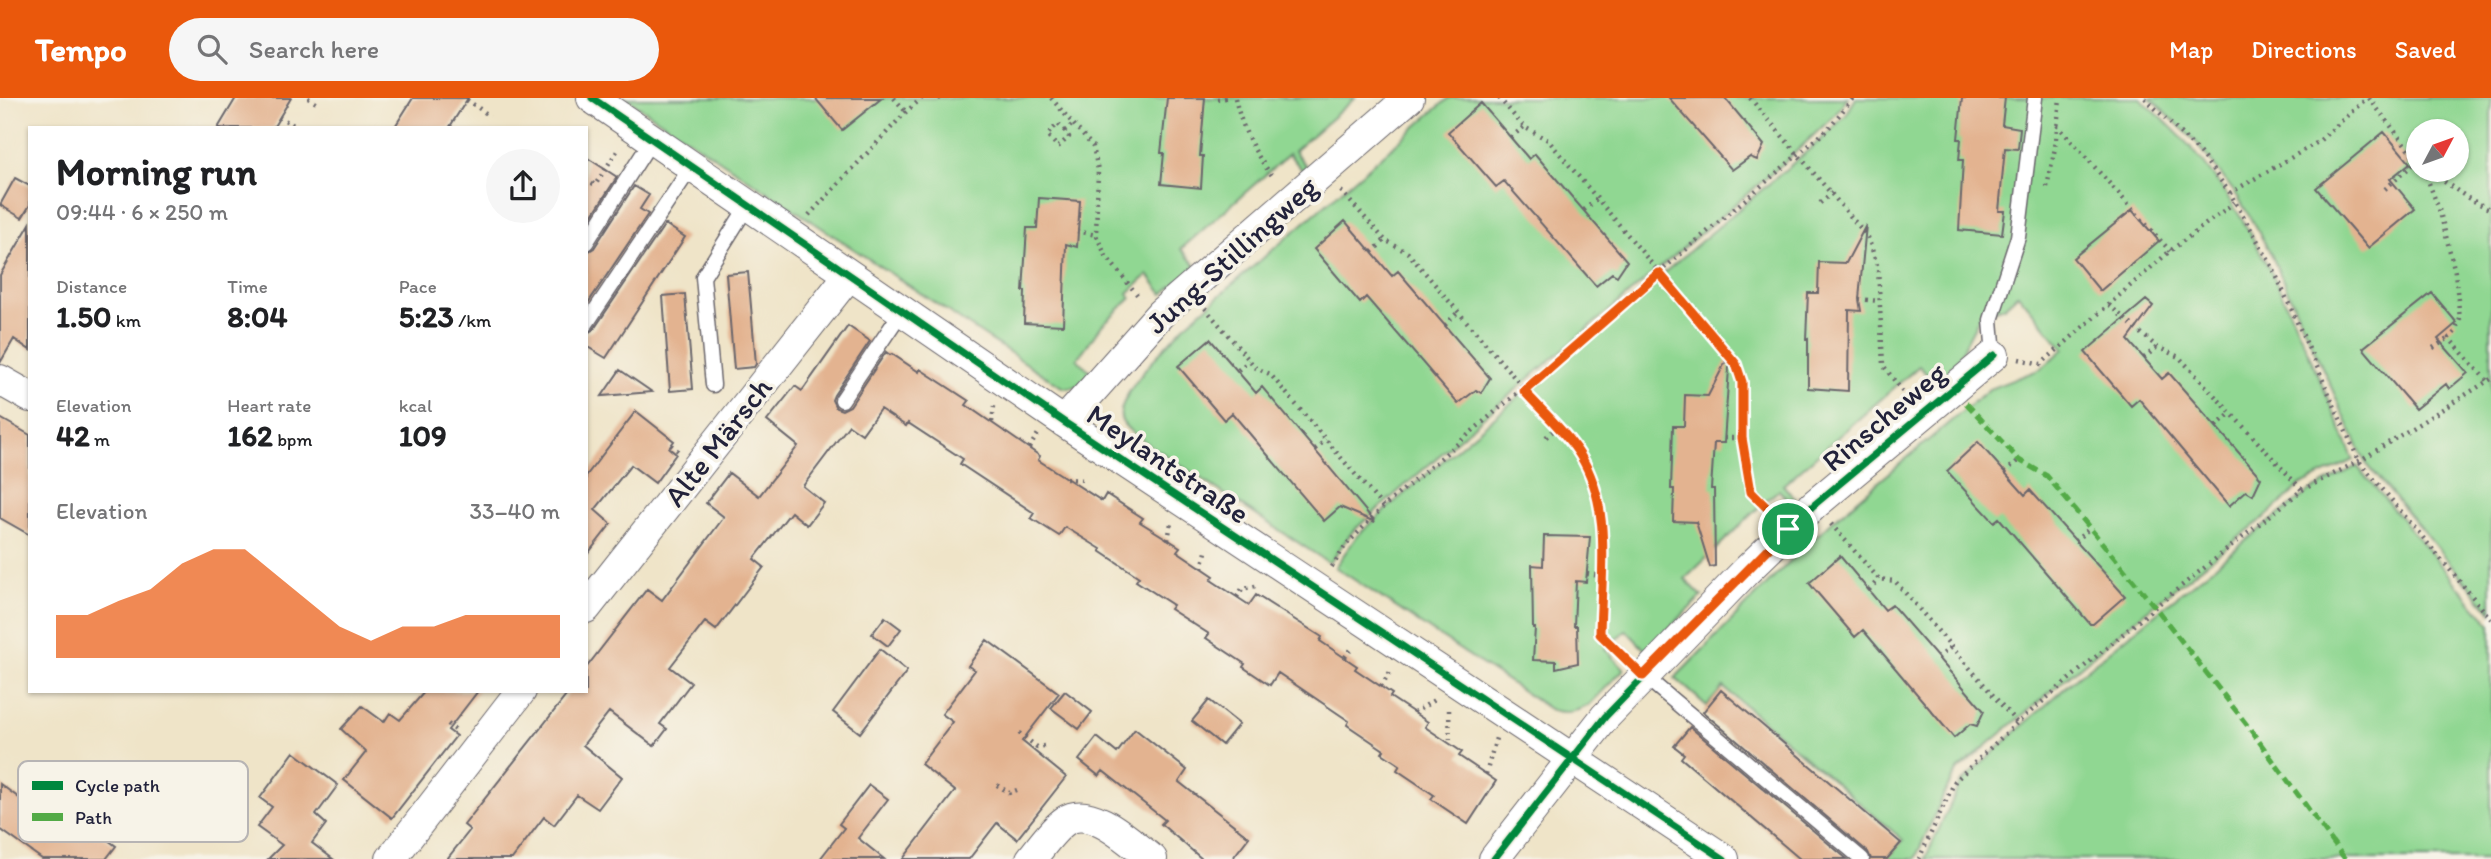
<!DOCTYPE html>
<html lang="en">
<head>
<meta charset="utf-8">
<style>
  :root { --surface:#fff; --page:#f6f6f6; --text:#202124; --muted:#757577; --accent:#ea580c }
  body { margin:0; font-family:Itim,sans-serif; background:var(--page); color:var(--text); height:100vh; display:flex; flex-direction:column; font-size:26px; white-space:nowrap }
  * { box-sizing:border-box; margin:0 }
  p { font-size:23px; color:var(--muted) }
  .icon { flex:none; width:38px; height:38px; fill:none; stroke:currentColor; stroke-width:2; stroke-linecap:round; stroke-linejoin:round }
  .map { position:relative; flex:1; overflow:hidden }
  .panel { position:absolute; left:28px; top:28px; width:560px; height:567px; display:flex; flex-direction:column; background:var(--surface); border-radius:0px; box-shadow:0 2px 5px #0004 }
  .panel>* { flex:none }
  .needle { width:46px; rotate:49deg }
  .buttons { position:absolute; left:2406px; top:21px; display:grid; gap:14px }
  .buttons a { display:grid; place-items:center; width:63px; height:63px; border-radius:50%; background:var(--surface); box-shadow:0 2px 5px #0004; font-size:35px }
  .pin { position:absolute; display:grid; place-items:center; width:60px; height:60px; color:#fff; margin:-30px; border:4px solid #fff; border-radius:50%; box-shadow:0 2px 7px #0007 }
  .round { display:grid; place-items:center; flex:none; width:74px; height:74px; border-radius:37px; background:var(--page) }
  .overview { display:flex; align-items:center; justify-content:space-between; height:119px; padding:0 28px }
  h1 { font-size:38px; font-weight:700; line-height:52px }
  .stats { display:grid; grid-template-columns:repeat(3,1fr); gap:10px; height:119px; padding:7px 28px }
  .stats div { display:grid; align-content:center }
  .stats b { font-size:30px; font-weight:700 }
  .stats small { font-size:19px; font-weight:400 }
  .stats p { font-size:19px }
  .chart { height:196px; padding:14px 28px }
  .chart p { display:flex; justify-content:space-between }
  .chart svg { width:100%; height:126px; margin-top:7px; fill:var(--accent); opacity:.7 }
  header { display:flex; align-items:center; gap:42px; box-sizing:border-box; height:98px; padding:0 35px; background:var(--accent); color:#fff }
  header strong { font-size:33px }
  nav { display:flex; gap:38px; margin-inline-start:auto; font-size:24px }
  .search { width:490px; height:63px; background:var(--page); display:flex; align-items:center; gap:18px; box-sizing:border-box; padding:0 24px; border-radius:38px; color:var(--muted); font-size:26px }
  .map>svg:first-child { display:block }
</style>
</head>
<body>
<header>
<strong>Tempo</strong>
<div class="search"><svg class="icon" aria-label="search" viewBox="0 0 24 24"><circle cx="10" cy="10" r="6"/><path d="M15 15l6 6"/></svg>Search here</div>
<nav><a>Map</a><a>Directions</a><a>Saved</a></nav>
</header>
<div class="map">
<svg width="2491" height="761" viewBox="0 0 2491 761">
  <rect width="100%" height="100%" fill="#f7f3e8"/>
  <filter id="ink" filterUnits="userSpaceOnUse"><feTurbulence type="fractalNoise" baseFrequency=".0143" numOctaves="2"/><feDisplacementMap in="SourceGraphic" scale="14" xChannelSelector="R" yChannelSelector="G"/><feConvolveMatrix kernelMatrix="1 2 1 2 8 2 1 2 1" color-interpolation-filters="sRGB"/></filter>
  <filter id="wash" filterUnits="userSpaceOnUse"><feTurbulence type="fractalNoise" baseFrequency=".00686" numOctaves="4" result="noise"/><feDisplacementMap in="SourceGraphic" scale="28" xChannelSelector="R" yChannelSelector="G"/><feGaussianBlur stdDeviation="1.57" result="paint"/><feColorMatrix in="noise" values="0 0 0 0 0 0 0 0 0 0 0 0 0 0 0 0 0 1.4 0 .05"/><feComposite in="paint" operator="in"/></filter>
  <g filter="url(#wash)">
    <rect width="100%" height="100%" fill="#efe4c8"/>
    <path fill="#90d792" stroke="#597c66" stroke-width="2" fill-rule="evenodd" d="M626,0H1355L1294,53L1308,70L1303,73L1289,56L1181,151L1196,168L1163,196L1148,177L1128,195L1131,200L1103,226L1077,261L1092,275C1082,283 1076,293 1062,289L1009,254Z
      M1449,0H1848L1834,18L1785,64L1487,316L1353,433L1329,465L1144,343C1137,337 1123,330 1121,320C1116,298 1168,246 1183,229Z
      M1856,0H2140C2162,20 2185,41 2203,64C2271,152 2310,261 2354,362L2301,387L2270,415L2142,516L1958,672L1946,692L1915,761H1887L1903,742L1723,589L1707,608L1675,580L1796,457L1837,419L1989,291L2041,271L2064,251L2018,196L2004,209L1981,216L1955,266L1936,286L1919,268L1783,387L1798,404L1793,408L1779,392L1765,403L1685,481L1702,498L1646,553L1626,532L1605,551L1624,571L1589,607C1576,614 1566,616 1551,612L1335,469L1357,438L1392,406L1825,38L1846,17Z
      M2150,0H2491V514L2365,364L2270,154L2238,99L2196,44ZM2418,33H2457V72H2418Z
      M2357,368L2491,527V761H1925L1960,686L2010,639L2076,580L2264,428L2307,395Z"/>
    <g id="blocks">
      <path fill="#e3b390" d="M236,0H291L273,30H218Z
        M413,0H468L449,30H394Z
        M815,0H882L842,32Z
        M1167,0H1205L1200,58H1203L1201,90L1161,86L1164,55H1161Z
        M1669,0H1725L1764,47L1757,62L1750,59L1732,72Z
        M1962,0H2005L2002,27L2020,30L2018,51L2005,50L1999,113H2005L2002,136L1959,132L1963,62H1959L1961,41H1958Z
        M1481,5L1529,61L1535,56L1627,163L1617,178L1612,175L1596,188L1504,83L1496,89L1448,34Z
        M2384,34L2410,65L2390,81L2415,111L2368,150L2316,90Z
        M586,59L617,79L586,127Z
        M15,80L30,88V107L22,120L0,107Z
        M634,88L649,97L640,111L648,116L586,208V155L594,150Z
        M1039,100L1080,103L1077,149L1066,146L1063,227L1024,225L1025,193H1023L1027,130H1037Z
        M2132,112L2159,143L2100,193L2073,160Z
        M1345,123L1392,178L1398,173L1490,280L1481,295L1476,292L1458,306L1366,199L1360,205L1314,151Z
        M30,126V252L14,241L0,265V177Z
        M665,126L685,139L606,260L586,248V236L594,231Z
        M1866,127L1859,201L1861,213L1849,212L1848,293L1808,290V240L1806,241L1808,195H1818L1819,164L1846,165Z
        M748,174L756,266L754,269L734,271L726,176Z
        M2432,195L2457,225L2438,241L2468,275L2449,291L2446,286L2415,311L2363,250Z
        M685,196L693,291L670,293L663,198Z
        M2146,202L2153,208L2128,242L2162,281L2169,275L2261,380L2253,397L2246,393L2229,408L2139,301L2131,308L2085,254Z
        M848,228L870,243L834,297L832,302L836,310L842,312L850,308L886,254L890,257L892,256L919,274L920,271L969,303L966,307L1040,358L1038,362L1102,403L1106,396L1143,420L1140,424L1180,449L1177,453L1214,478L1211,482L1249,507L1256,497L1322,539L1320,543L1357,568L1355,571L1392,596L1390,599L1428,624L1425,629L1462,654L1459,658L1496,683L1468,726L1431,701L1434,697L1397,672L1400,667L1382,655L1384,652L1347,627L1349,623L1278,575L1270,587L1243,569L1245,566L1206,540L1209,536L1170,511L1173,507L1136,483L1139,479L1100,453L1101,451L1065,429L1059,438L1031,420L1034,415L960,366L963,361L908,325L906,328L880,311L862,336L849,327L803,388L824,405L807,427L791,414L754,461L764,469L716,532L705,524L670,569L691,585L660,626L667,631L654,648L609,614L583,647L622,679L598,711L577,697L554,727L544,719L512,761H447L470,732L464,727L570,593H586V570L647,491L662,502L724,419L706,405L729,375L759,398L798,348L767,323L795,288L802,293Z
        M1210,241L1256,295L1262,289L1375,424L1340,409L1324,423L1232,315L1224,322L1178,268Z
        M1730,255L1724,345H1714L1711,391H1714L1715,468L1710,469L1696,424L1673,423L1674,391H1671L1673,328H1684L1685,297L1708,298Z
        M620,272L652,294L602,298Z
        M636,313L674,343L669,350L676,356L655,385L631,367L595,412L611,426L586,458V378Z
        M0,320L30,337V437L0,420Z
        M1978,344L2025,397L2030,392L2125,498L2093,526H2090L1999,420L1994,424L1947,373Z
        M1544,438L1590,439L1586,484L1576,483L1574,528H1577L1578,565L1556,570V563L1533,562L1535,530H1533L1532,467L1543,468Z
        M1840,458L1885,512L1892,507L1984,613L1977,628L1970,626L1954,640L1863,532L1855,539L1809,485Z
        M885,519L901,531L888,548L872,536Z
        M987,542L1059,595L1022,643L1066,679L1017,741L997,725L969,761H903L955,693L921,666L953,624L942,616L975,572L968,568Z
        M880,551L907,573L860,635L833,614Z
        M1721,592L1901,745L1887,761H1871L1868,754L1703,614Z
        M425,593H478L448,632L456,638L392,720L344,682L366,654L341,631L362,608L384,624L390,615L400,622Z
        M1065,593L1092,614L1079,631L1051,610Z
        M1209,602L1239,626L1222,647L1192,623Z
        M1690,629L1847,761H1800L1681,660L1684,656L1674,648Z
        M1135,631L1187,672L1179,684L1249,739L1232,761H1202L1161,726L1165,722L1103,673L1099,678L1079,662L1097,639L1117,655Z
        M294,654L338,687L316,717L326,726L312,745L333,761H268L282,747L257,729L272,709L260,700Z
        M0,686L33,710L40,701L63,717L67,712L116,748L106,761H42L0,731Z
        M869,687L888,701L858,740L884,761H820L844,730L839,726Z"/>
    </g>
  </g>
  <g filter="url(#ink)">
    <use href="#blocks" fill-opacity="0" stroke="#6a666c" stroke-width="2"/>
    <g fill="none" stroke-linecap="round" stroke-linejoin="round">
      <g stroke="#6a666c" stroke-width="17">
        <path id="lane" d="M586,145L653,40
          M586,226L692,68
          M1994,257L1991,222L2018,139L2035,0
          M713,287L703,179L748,107
          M842,302L902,213
          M1643,577L1862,761"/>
      </g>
      <g stroke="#6a666c" stroke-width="32">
        <path id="street" d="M592,0L1064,324L1724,761
          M0,282L30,299
          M1064,324L1161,215L1409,0
          M586,510L849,177
          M391,761L521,593
          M1031,761C1041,749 1052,732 1065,723C1091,705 1132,746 1152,761
          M1494,761L1605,619L1746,473L1814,407L1994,257"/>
      </g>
      <path stroke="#6a666c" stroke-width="4.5" stroke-dasharray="2 5" stroke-linecap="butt" d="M308,0L318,6
        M894,0L906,14
        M940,0L944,4
        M1051,0L1093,49L1098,72L1096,137L1106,158L1139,199
        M1235,0C1242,31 1254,55 1274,80
        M1499,0L1524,29L1548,42L1736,266L1742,283V340L1751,394L1769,413
        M1750,0L1868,139L1878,170L1883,267L1905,297
        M2145,0L2200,55L2230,95L2272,168L2359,363L2491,521
        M2369,0L2418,63
        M1217,1L1227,0
        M467,2L490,18
        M279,19L299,30
        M2057,27L2170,153
        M450,28L452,30
        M1065,33L1058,26L1047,37L1058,49L1069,39L1065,33L1073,26
        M1511,39L1524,29
        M2424,72L2440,114L2455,174L2460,221L2455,234L2449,240L2487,283
        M2427,72L2468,100L2491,112
        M592,85L595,87L619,50
        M2047,89L2055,50L2060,0
        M2385,91L2418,62
        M1341,93L1385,142L1408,155L1579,355L1593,381L1602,418L1600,536L1625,560
        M2230,95L2318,44L2367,0
        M1820,105L1832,95
        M1584,112L1597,101
        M809,117L906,14L922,0
        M1077,133L1096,137
        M1372,154L1385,142
        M1859,201L1879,203
        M2109,207L2157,249L2179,259L2302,392
        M1205,210L1256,270L1270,276L1383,409
        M1445,227L1458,214
        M2433,250L2449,240
        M2144,260L2157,249
        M2019,261L2041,266L2170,153L2235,104
        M1238,272L1249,263
        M992,324L994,308
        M2216,328L2230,316
        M1546,339L1557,330
        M1724,340H1742
        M671,347L678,353
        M1029,350L1038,336
        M1315,351L1326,342
        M2005,374L2019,362
        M1066,381L1086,382
        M1831,426L1879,481L1895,483L2017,625
        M1168,442L1171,425
        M2075,443L2090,430
        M1332,469L1345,448L1383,409L1827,32L1853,0
        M1202,470L1207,450
        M1587,476L1601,478
        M1869,492L1879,481
        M1237,499L1242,491L1260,487
        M1345,559L1353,549
        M1938,560L1951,549
        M1381,588L1392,571
        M1449,612L1450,646
        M1414,615L1434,602
        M448,626L458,634
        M1019,635L1037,649L1044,648
        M1486,676L1496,640
        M997,687L1009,695L1017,692
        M1919,761L1955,683L2017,625L2155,509L2302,392L2359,363L2491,281"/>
      <use href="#lane" stroke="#fff" stroke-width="14"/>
      <use href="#street" stroke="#fff" stroke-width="30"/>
      <path stroke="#53aa46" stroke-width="5" stroke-dasharray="10 5" stroke-linecap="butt" d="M1966,305L2019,362L2047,378L2155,509L2247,627L2345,761"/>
      <g stroke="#f7f3e8" stroke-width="11">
        <path id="cycleway" d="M592,0L1064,324L1724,761
          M1494,761L1605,619L1746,473L1814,407L1994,257"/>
      </g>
      <use href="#cycleway" stroke="#00873e" stroke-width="7"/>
    </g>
  </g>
  <g fill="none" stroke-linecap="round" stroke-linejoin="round" filter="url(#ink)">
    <g stroke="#fff" stroke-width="14">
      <path id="route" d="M1659,175L1736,266L1742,284V340L1751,394L1788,431L1643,578L1600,536C1601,477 1613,410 1580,357C1566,334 1542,313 1524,293Z"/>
    </g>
    <use href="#route" stroke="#ea580c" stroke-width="9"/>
  </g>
  <g text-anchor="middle" stroke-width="7" stroke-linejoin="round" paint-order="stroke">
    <g font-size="30" fill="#22223b" stroke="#f7f3e8">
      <text transform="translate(1232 157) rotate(-42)" y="10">Jung-Stillingweg</text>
      <text transform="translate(1884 319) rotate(-40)" y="10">Rinscheweg</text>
      <text transform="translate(718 344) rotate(-52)" y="10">Alte Märsch</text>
      <text transform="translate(1168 366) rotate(34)" y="10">Meylantstraße</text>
    </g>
  </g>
  <rect x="18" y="663" width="230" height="81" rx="10" fill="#f7f3e8" stroke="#b7b4b4" stroke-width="2"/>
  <rect x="32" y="683" width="31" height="9" fill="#00873e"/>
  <rect x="32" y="715" width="31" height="8" fill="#53aa46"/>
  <g font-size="19" fill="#22223b">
    <text x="75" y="694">Cycle path</text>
    <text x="75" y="726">Path</text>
  </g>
</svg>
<div class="buttons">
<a><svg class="needle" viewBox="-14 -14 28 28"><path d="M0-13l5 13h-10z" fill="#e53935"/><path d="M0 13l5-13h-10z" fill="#757577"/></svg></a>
</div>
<div class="pin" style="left:1788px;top:431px;background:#1e9e55"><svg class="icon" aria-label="arrive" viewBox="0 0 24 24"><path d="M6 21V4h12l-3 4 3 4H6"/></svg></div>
<section class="panel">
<div class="overview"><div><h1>Morning run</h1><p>09:44 · 6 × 250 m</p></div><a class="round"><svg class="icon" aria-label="share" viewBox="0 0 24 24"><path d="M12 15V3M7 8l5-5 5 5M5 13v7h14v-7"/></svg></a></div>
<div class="stats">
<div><p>Distance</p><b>1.50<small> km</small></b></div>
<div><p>Time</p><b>8:04</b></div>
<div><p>Pace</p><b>5:23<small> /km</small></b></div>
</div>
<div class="stats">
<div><p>Elevation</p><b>42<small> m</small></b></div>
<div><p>Heart rate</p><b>162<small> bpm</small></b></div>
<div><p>kcal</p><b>109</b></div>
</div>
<div class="chart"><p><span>Elevation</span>33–40 m</p>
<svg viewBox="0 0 160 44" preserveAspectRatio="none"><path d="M0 44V29L10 29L20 24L30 20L40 11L50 6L60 6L70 15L80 24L90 33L100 38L110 33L120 33L130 29L140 29L150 29L160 29V44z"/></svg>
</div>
</section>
</div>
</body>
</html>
